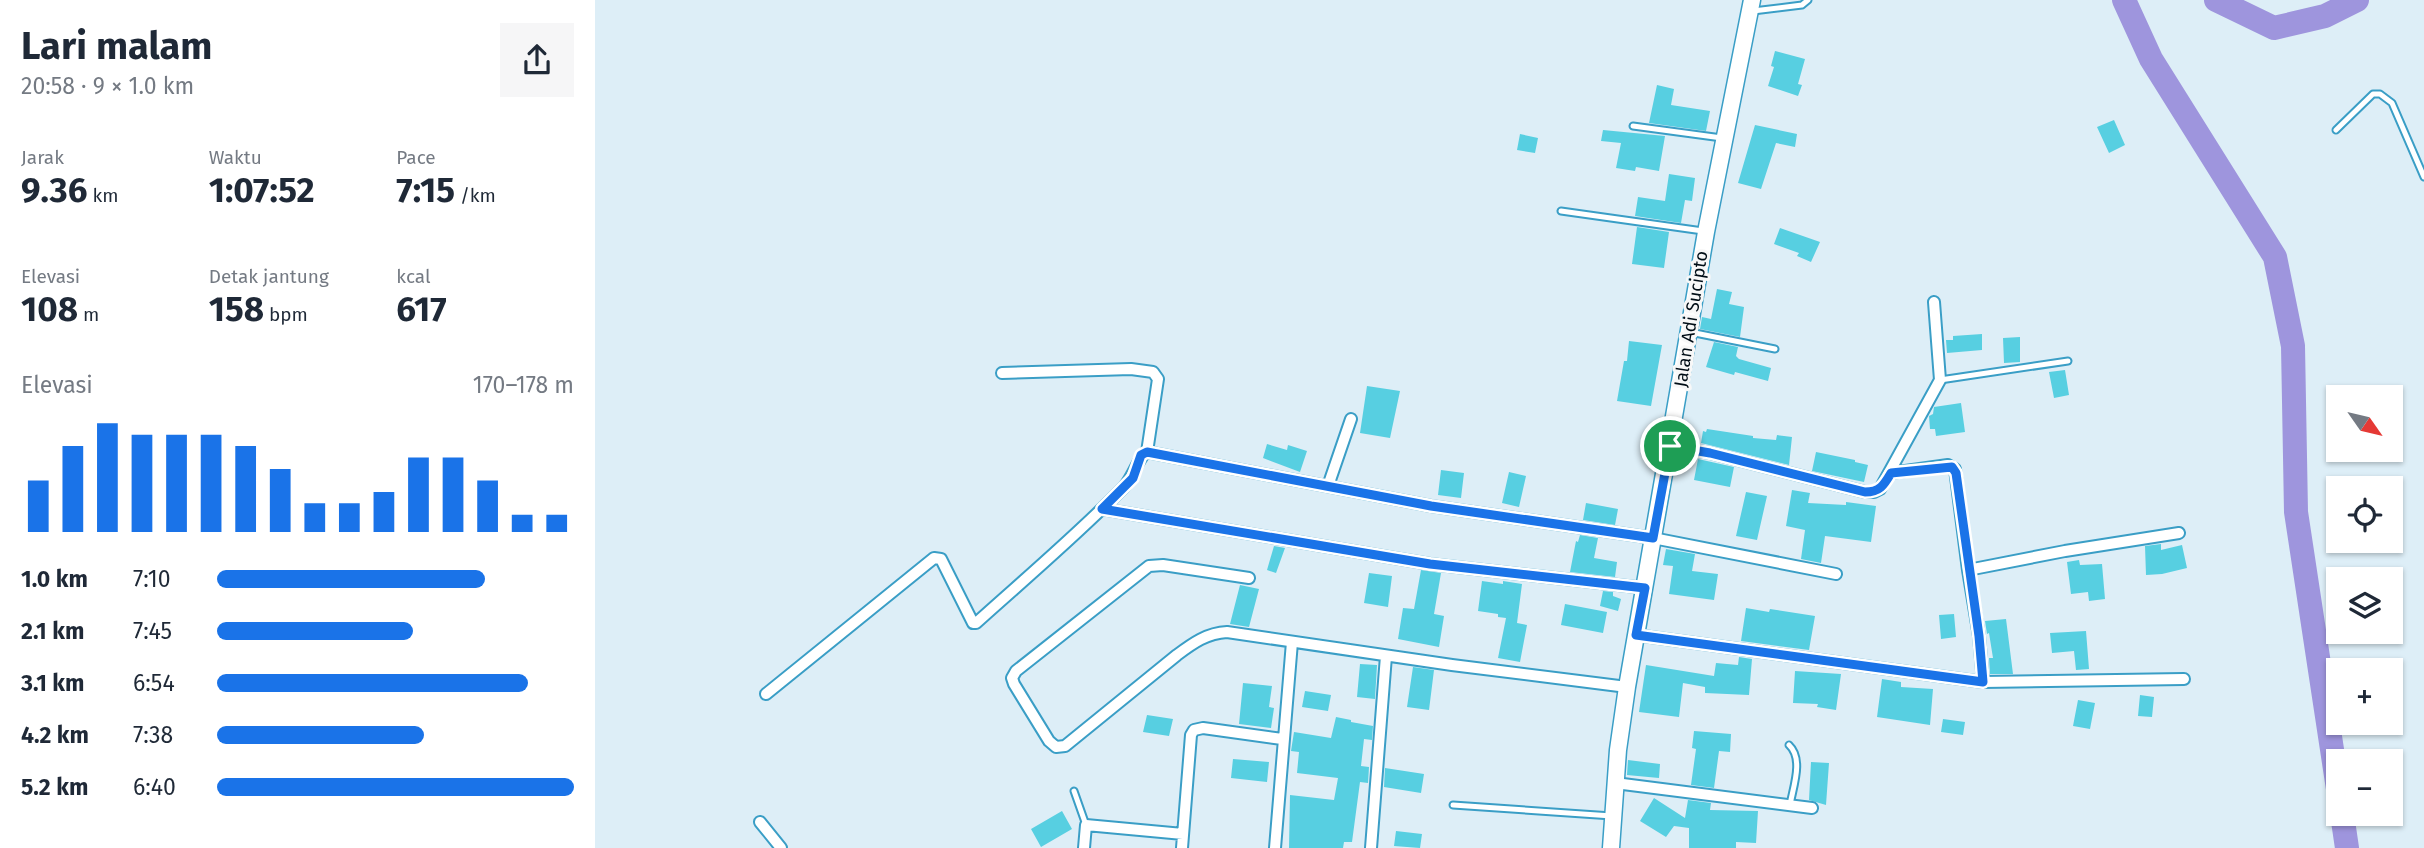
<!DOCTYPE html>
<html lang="id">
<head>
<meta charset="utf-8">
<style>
  :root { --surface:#fff; --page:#f6f6f7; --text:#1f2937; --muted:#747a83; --accent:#1a73e8 }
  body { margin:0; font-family:"Fira Sans",sans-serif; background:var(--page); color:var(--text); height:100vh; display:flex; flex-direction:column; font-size:26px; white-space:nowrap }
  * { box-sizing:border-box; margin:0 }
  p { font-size:23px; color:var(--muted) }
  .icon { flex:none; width:38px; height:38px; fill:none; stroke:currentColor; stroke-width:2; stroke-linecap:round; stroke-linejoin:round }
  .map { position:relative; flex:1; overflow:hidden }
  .sheet { display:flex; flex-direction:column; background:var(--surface); width:595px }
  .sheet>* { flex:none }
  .needle { width:46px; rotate:124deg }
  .buttons { position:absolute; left:1731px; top:385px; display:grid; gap:14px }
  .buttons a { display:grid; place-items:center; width:77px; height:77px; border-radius:0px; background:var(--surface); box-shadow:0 2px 5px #0004; font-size:35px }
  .pin { position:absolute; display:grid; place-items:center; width:60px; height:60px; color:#fff; margin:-30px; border:4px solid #fff; border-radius:50%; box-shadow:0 2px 7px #0007 }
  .round { display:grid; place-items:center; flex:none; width:74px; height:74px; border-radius:0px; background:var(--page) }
  .overview { display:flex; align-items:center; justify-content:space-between; height:119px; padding:0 21px }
  h1 { font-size:38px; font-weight:700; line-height:52px }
  .stats { display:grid; grid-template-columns:repeat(3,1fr); gap:10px; height:119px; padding:7px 21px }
  .stats div { display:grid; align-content:center }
  .stats b { font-size:35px; font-weight:700 }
  .stats small { font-size:19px; font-weight:400 }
  .stats p { font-size:19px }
  .chart { height:196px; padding:14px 21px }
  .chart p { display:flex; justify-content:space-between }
  .chart svg { width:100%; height:126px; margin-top:7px; stroke:var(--accent); stroke-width:6 }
  ul { padding:0 21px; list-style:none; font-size:23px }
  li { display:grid; grid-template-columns:112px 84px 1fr; align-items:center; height:52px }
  li i { height:18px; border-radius:9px; background:var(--accent) }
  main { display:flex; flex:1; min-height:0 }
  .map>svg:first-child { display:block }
</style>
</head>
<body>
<main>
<section class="sheet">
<div class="overview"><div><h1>Lari malam</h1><p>20:58 · 9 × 1.0 km</p></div><a class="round"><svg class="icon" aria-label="share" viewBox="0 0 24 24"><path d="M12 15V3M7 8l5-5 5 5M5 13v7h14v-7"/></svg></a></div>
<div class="stats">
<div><p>Jarak</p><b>9.36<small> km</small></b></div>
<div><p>Waktu</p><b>1:07:52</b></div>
<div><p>Pace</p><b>7:15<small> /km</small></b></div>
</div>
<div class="stats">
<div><p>Elevasi</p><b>108<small> m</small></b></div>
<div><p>Detak jantung</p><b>158<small> bpm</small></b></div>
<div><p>kcal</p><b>617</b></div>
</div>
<div class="chart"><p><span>Elevasi</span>170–178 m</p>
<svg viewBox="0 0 160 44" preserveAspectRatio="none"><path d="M5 44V26M15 44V14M25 44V6M35 44V10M45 44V10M55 44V10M65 44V14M75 44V22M85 44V34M95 44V34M105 44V30M115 44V18M125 44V18M135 44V26M145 44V38M155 44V38"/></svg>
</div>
<ul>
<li><b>1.0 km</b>7:10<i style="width:75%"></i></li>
<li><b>2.1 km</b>7:45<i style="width:55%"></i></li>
<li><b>3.1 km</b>6:54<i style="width:87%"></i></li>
<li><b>4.2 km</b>7:38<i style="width:58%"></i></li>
<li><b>5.2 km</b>6:40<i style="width:100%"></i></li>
</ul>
</section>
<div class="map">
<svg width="1829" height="848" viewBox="0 0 1829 848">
  <rect width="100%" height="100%" fill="#ddeef7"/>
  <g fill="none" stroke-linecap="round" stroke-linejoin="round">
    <path stroke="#9e95dd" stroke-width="24" d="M1529,0L1556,59L1680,257L1698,346L1701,512L1743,789
      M1621,0L1679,28L1730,16L1762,0
      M1747,814L1752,848"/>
  </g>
  <path fill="#57cfe1" d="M1180,51L1210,59L1203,84L1207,85L1203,96L1173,86L1179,67L1176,66Z
    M1062,85L1079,89L1076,105L1115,111L1111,131L1054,123Z
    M1519,120L1530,145L1514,153L1502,127Z
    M1160,125L1202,134L1200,147L1181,143L1166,189L1143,183Z
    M1008,130L1070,136L1064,171L1041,167L1040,171L1021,168L1026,143L1006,141Z
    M925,134L943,138L940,153L922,150Z
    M1074,174L1100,178L1097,201L1090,200L1086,223L1040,216L1043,197L1070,201Z
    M1042,227L1074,232L1069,268L1037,264Z
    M1185,228L1225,242L1216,262L1202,256L1204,253L1179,244Z
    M1122,289L1137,292L1134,304L1149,307L1145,337L1105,329L1107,317L1116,319Z
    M1387,334V350L1352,353L1351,340H1358V336Z
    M1425,337V362L1409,363L1408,338Z
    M1034,341L1067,345L1056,406L1022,401L1029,361H1032Z
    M1119,342L1143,347L1141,356L1144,359L1176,368L1173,381L1140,372L1139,375L1111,367Z
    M1470,370L1474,395L1459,398L1454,372Z
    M772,386L805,391L795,438L765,433Z
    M1366,403L1370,432L1341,436L1340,429H1335L1334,416L1338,414L1339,407Z
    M1112,429L1158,436V438L1181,440L1182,435L1197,437L1194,465L1106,443L1108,431L1111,432Z
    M672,444L692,450L693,445L712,451L705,472L668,458Z
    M1221,452L1260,460V462L1273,465L1269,482L1217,471Z
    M1103,459L1139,467L1135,487L1099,480Z
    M846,470L869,473L866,498L843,495Z
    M914,472L931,476L924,507L907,503Z
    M1197,490L1215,493L1213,503L1251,505V502L1281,506L1276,542L1230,536L1226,563L1206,559L1210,530L1191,526Z
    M1151,492L1172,496L1162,540L1141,536Z
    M991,503L1023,509L1020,525L988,520Z
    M985,535L1003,538L999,558L1022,562L1020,577L975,572L981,541L983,542Z
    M1566,544V550L1587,545L1592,568L1567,574L1551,575L1550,546Z
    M679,546L690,548L681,573L672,570Z
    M1071,549L1100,554L1097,571L1123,574L1119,600L1074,594L1078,566L1068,565Z
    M1484,560L1485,565L1507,564L1510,599L1494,601L1493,592L1476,594L1472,562Z
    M826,570L846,573L839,614L849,616L844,647L803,639L808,608L819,609Z
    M774,573L797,576L793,607L769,603Z
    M887,581L908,584V581L927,584L922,623L932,625L925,662L903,658L911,618L903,617V614L883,611Z
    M645,585L664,589L654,627L635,624Z
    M1008,591L1018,592V596L1026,599L1023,611L1005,606Z
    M970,604L1012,612L1008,633L966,625Z
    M1151,608L1174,612L1175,609L1220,616L1214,650L1146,641Z
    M1359,614L1361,637L1346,639L1344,615Z
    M1411,619L1418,674H1395L1394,658H1398L1394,633L1392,634L1390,621Z
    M1491,631L1494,669L1481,670L1479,651L1457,653L1455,633Z
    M1144,657L1157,659L1154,695L1110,693V687L1088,683L1084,717L1044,712L1051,665L1119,676L1121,663L1143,665Z
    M765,664L782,665L780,699L762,697Z
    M818,667L839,670L834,710L812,707Z
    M1200,671L1246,674L1241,710L1222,707L1223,704L1198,703Z
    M1287,679L1306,682V687L1338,689L1335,725L1282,717Z
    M648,683L677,686L674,707L679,708L676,728L644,724Z
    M710,691L736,695L733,711L707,707Z
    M1545,695L1559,697L1557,717L1543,716Z
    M1483,700L1500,703L1495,729L1478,726Z
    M552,715L578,719L574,736L548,732Z
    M741,717L756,720V722L778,726L777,740L769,739L766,766L774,767L773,783L765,782L757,842H749L748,848H694L695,795L739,800L743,778L702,773L704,752L696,751L699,732L736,738Z
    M1348,719L1370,722L1368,735L1346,732Z
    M1099,731L1136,734L1135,752L1124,751L1119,788L1096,785L1101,749L1097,748Z
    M638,759L674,762L672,782L636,778Z
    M1033,760L1065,764L1064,778L1032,775Z
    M1216,762L1234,763L1231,805L1214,800Z
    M790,768L829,774L826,793L789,787Z
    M1059,798L1090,818L1093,800L1116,803L1115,810L1163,811L1161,843L1141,842V848H1094V828L1079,826L1071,837L1045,821Z
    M467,811L477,829L446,847L436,829Z
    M801,831L827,834L825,848L799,846Z"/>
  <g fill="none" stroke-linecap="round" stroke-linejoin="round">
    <g stroke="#3a9ec6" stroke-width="9">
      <path id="lane" d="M1158,11L1207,5L1213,0
        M1038,126L1127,138
        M1741,130L1778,94H1785L1797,103L1829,177
        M966,211L1108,231
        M1095,332L1180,349
        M1345,380L1473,361
        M1194,745C1209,759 1198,787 1195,805
        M479,791L491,825
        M858,805L1017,816"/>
    </g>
    <g stroke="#3a9ec6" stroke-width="14">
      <path id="street" d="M407,373L536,369L558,372L563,379L552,452
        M1075,446L1115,453L1270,492H1279L1285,489L1345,380L1339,302
        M1296,473L1353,465L1360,469L1373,570
        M733,486L756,419
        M507,509L835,564L1050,588
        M654,578L568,565L554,566L421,671L417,678L419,684L454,741L461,747L470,746L582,655C598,643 612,633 632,632L857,665L1032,687
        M1041,635L1388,682L1589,679
        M1388,682L1384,636L1373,570L1470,551L1584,533
        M171,694L339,558L346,559L378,623H381C431,578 482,535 529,487C538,477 544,456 552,452L836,506L1058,538L1241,574
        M1020,783L1217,808
        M165,822L186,848
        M489,848L491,825L588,834
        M587,848L596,735L599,730L608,728L687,739
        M680,848L697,642
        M776,848L791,656"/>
    </g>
    <g stroke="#3a9ec6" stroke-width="19">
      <path id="secondary" d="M1016,848L1023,750L1032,687L1111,232L1157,0"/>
    </g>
    <use href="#lane" stroke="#fff" stroke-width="5"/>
    <use href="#street" stroke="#fff" stroke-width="10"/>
    <use href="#secondary" stroke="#fff" stroke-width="16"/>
  </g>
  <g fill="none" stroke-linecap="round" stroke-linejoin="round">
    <g stroke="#fff" stroke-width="14">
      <path id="route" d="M1075,446L1115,453L1270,492C1285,492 1289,485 1296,473L1357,467L1361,473L1384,636L1388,682L1041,635L1050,588L835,564L507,509L538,478L546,455L552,452L836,506L1058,538Z"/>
    </g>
    <use href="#route" stroke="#1a73e8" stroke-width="9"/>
  </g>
  <g text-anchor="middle" stroke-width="6" stroke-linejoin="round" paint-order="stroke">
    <g font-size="18" fill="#000d16" stroke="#f8f8f8">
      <text transform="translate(1096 319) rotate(-81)" y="6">Jalan Adi Sucipto</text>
    </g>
  </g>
</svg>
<div class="buttons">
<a><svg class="needle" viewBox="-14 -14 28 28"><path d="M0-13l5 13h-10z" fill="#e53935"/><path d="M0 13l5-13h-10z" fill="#747a83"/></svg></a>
<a><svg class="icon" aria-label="locate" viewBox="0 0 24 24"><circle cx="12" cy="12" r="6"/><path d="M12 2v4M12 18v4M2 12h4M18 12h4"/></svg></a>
<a><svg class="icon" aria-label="layers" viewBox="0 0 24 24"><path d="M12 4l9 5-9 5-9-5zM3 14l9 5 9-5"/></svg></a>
<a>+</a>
<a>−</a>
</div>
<div class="pin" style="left:1075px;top:446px;background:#1e9e55"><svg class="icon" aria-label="arrive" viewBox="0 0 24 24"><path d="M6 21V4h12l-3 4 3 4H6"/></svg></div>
</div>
</main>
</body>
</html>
